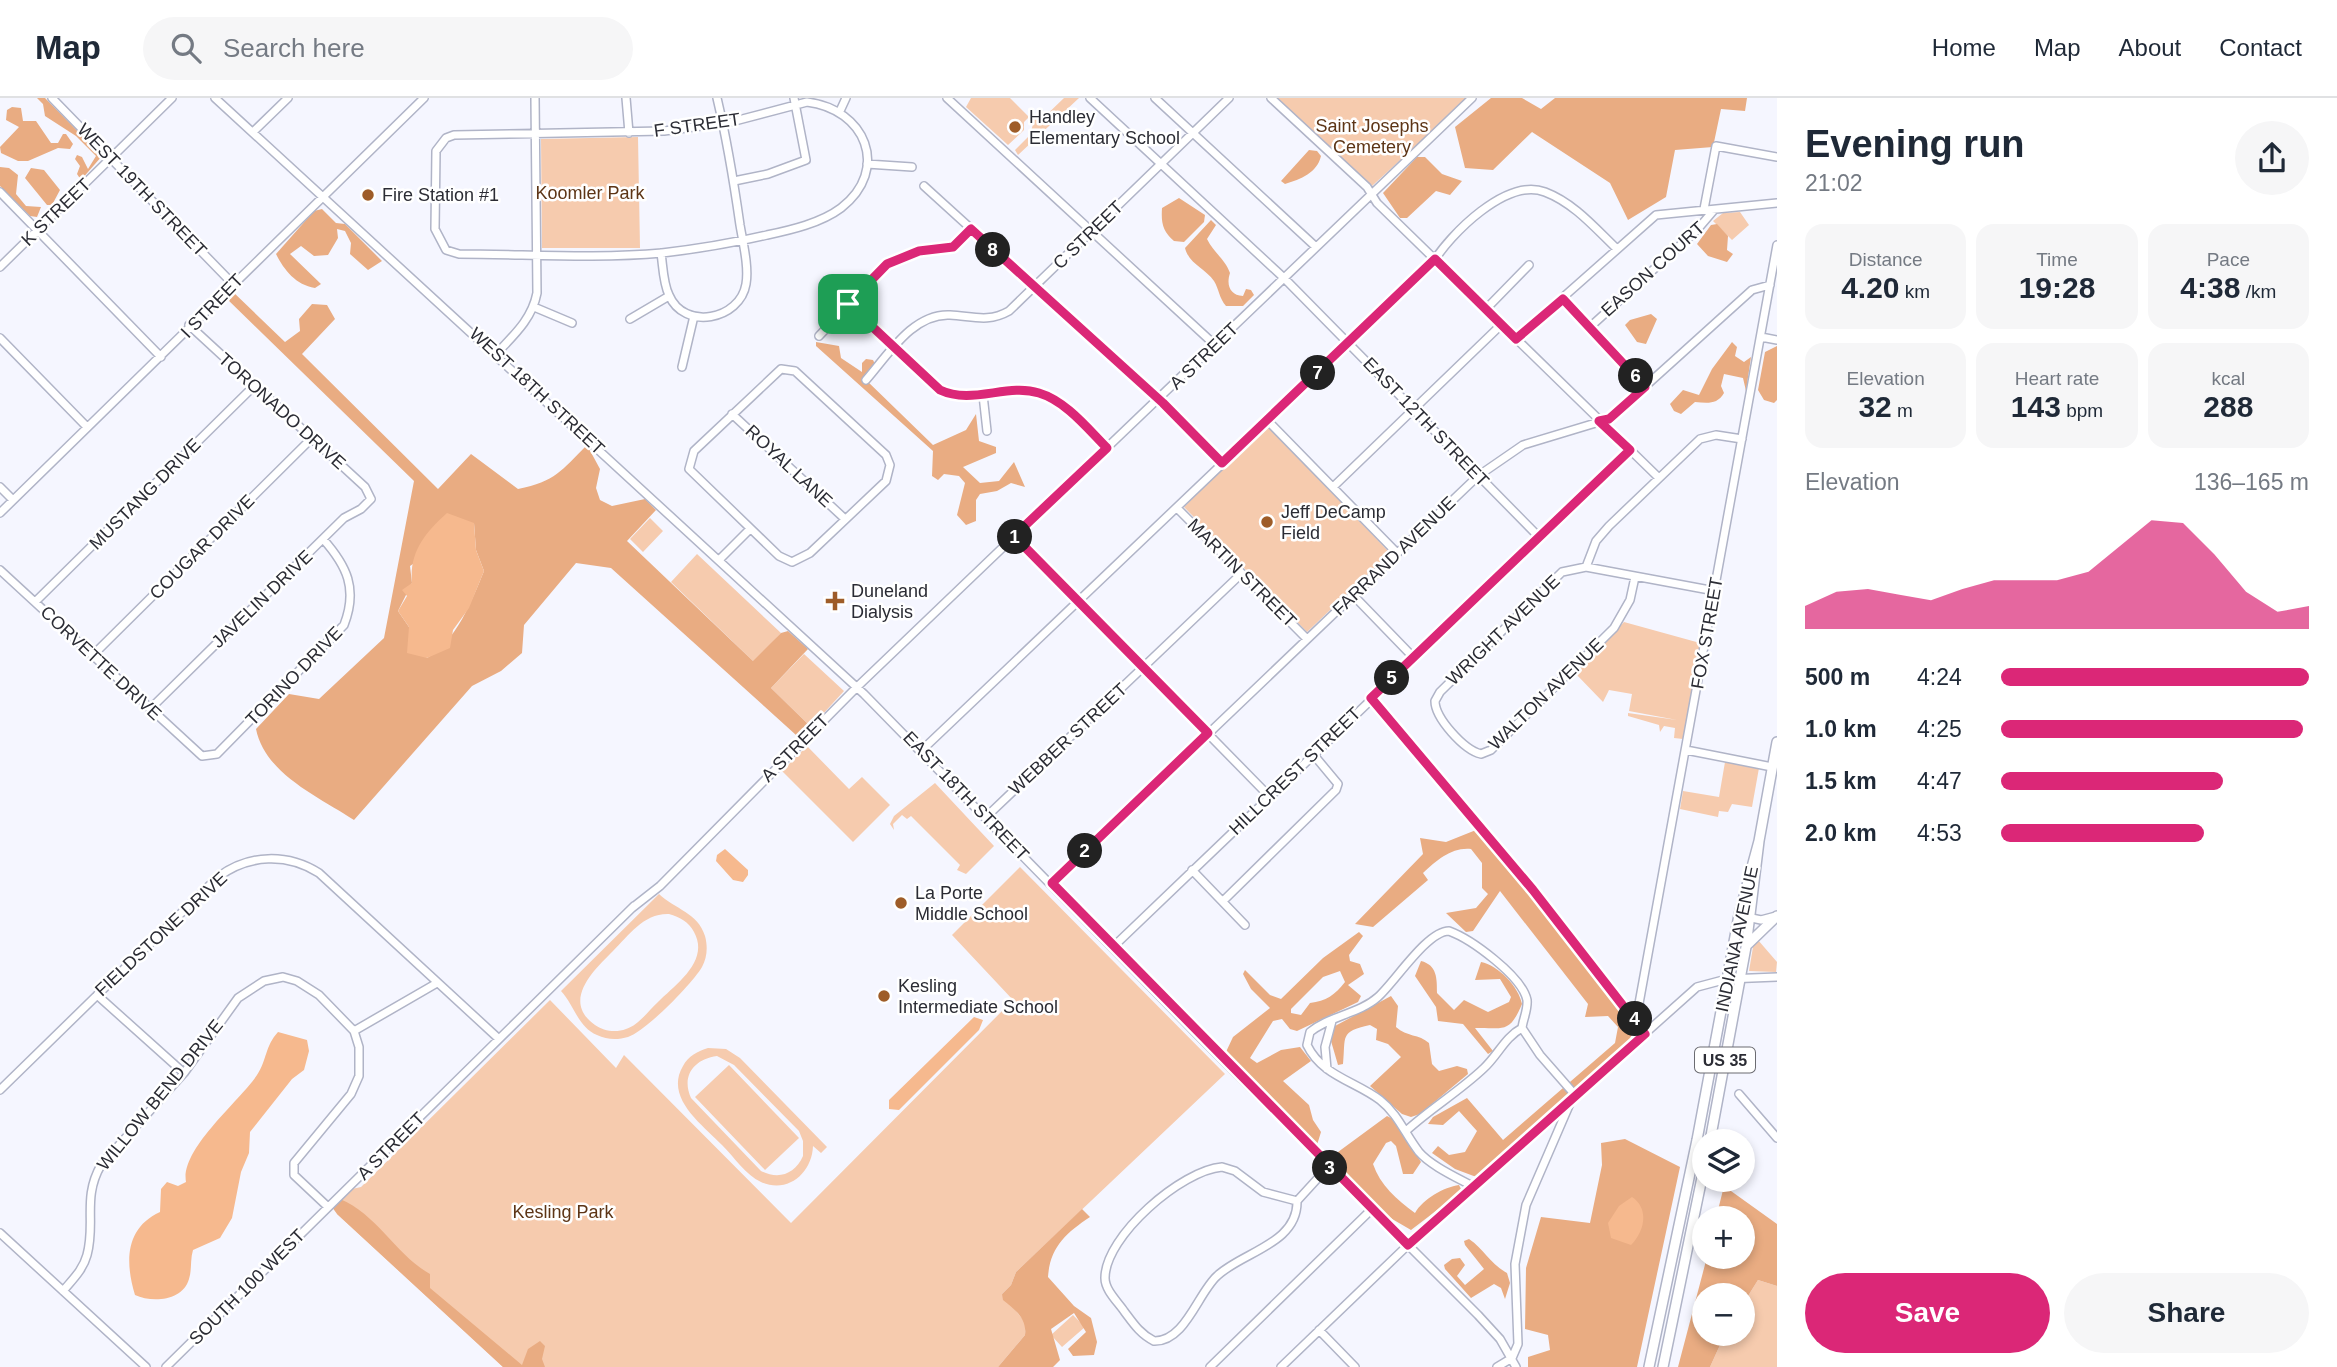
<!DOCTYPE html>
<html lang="en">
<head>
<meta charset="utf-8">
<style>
  :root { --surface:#fff; --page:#f6f6f7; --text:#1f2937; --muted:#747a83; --line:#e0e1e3; --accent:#db2777 }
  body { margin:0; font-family:Arial,sans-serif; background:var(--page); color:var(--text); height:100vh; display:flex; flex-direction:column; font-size:26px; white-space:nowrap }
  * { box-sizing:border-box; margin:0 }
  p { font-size:23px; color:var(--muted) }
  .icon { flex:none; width:38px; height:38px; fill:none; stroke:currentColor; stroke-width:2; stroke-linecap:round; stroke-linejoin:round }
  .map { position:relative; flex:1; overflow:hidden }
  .sheet { display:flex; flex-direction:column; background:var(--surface); width:560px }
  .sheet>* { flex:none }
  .fabs { position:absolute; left:1692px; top:1031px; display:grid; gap:14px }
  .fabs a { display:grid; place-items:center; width:63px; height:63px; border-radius:50%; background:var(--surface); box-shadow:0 4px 10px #0003; font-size:35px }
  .pin { position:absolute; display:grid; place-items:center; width:60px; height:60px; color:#fff; margin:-30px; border-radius:14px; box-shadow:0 4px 10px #0006 }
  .km { position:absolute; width:35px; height:35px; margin:-18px; border-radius:50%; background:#222; color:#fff; font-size:19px; line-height:35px; text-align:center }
  .round { display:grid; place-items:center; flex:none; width:74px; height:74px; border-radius:37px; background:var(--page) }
  .headline { display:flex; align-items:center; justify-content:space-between; height:119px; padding:0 28px }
  h1 { font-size:38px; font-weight:800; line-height:52px }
  .figures { display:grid; grid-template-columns:repeat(3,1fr); gap:10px; height:119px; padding:7px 28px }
  .figures div { display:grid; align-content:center; border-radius:18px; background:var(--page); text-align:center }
  .figures b { font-size:30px; font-weight:800 }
  .figures small { font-size:19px; font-weight:400 }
  .figures p { font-size:19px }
  .chart { height:196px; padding:14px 28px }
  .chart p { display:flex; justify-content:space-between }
  .chart svg { width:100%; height:126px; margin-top:7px; fill:var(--accent); opacity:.7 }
  .cta { display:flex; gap:14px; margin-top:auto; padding:14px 28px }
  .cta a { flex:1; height:80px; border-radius:42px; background:var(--accent); color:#fff; font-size:28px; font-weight:800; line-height:80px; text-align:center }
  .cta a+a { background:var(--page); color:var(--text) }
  ul { padding:0 28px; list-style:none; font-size:23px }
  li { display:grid; grid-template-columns:112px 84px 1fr; align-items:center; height:52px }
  li i { height:18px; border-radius:9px; background:var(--accent) }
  header { display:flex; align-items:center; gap:42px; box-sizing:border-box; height:98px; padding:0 35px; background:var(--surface); border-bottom:2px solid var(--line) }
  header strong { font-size:33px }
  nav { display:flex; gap:38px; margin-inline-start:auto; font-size:24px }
  .search { width:490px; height:63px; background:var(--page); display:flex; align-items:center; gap:18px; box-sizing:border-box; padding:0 24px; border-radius:38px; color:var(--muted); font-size:26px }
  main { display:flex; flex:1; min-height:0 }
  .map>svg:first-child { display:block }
</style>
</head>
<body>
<header>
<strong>Map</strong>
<div class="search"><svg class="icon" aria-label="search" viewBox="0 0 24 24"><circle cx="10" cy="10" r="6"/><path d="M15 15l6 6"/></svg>Search here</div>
<nav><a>Home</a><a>Map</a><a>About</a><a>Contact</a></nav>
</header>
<main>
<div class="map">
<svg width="1777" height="1269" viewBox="0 0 1777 1269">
  <rect width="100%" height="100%" fill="#f5f6ff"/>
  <path fill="#f6cbae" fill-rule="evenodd" d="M971,0H1010L1029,19L1024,24V32L1008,47L966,9Z
    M1064,0H1079L1018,57L1015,52L1030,37L1035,19L1039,24Z
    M1276,0H1468L1372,88Z
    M638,39L640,150H542L541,41Z
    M1740,114L1749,127L1732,142L1713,123L1723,115Z
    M1265,330H1270L1390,455L1307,534L1184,409Z
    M650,420L663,433L643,454L630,441Z
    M697,456L781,535L754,564L671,484Z
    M1624,524L1700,545L1683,641L1674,640L1675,630L1664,628L1660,634L1659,627L1628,618V615L1677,622L1629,613L1632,596L1609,592L1603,604L1575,575Z
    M804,556L844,593L811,629L771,590Z
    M807,648L849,691L862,679L890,707L853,744L782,673Z
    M1725,664L1759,670L1752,709L1732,706L1728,714L1719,713L1718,719L1680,711L1683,693L1719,699Z
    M935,685L994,748L966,776L957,772L960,767L911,718L907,721L902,717L893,726L894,732L890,726L894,718Z
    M1020,769L1225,976L1016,1174L1011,1187L1002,1196L1025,1224V1237L998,1269H503L337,1116L340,1101L352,1091L361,1089L550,902L616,970L624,957L791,1125L1013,902L952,837Z
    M659,796C675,811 698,815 705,838C708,849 707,860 702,869C692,886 646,933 628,939C618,942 607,942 597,937C578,929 574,907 561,893ZM669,816C680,819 689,824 694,834C710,863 676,886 658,904C648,913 639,927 626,931C616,935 603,933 595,927C561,903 594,872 613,853C629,837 644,815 669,816Z
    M1758,842L1777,864L1776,874L1749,873L1753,849Z
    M708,950L726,951L740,960L827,1049L821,1055L813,1048C812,1075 788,1096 761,1084C746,1077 734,1059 722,1047C703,1027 664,1000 683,968C688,958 698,953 708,950ZM717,958L734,967L799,1033L803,1043V1058C795,1076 779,1082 761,1073L691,1000C681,978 694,961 717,958Z
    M729,967L799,1040L765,1072L695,999Z
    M1758,1182L1777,1188V1269H1710L1725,1236H1743V1206Z
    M1073,1217L1085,1229L1062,1249L1051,1237Z"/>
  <path fill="#e9ac82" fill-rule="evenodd" d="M37,0H45L102,58L81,82L77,76L80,68L75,61L77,57L82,59L88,71L96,58L76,38L45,18L43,6Z
    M1491,0H1522L1541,11L1555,0H1747L1745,13L1721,11L1713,49L1675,52L1666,99L1628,122L1610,85L1532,34L1493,72L1465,70L1455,29Z
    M12,9L21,10L23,23H36L51,45H58L63,36H66L73,46L70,51L58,50L28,63H18L1,55L0,49L19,29L6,22L7,12Z
    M1309,52L1317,53L1321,58C1317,75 1301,81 1285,86L1281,83Z
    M1417,59H1425L1442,76L1462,83L1450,97L1436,93L1407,120H1400L1383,95Z
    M0,69L9,70L18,77L16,96L26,108L41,109L37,119L30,118L0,88Z
    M31,70L44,72L60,92L52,107H47L25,80Z
    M1179,100L1205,117L1204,124L1184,144L1174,143C1163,133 1161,126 1162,110Z
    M322,111L336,125L345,126L382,163L368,172L350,156L351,145L345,133L337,131L338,140L328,157L314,158L301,148L290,156L321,186L315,190C296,187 284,172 276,156L314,113Z
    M1211,122L1216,127L1207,141C1214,155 1225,161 1230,175C1226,187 1230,197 1243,198L1246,191L1251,192L1254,197L1243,208H1226C1219,200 1219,191 1214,183C1205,170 1189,166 1185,150Z
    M1717,126L1728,138L1727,152L1733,156L1727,164L1708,158L1697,146L1711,127Z
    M231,192L285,244L300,233L299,221L312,206L327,207L335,221L302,256L438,391L471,356L518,391C556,383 561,373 587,347L600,371L596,390L600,402L612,408L645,401L656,412L627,443L753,563L781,535L788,533L808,551L771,590L811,629L796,637L611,470L576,465L524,527L522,555L501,573L472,588L354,722C319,699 265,676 256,631L289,596L319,601L384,540L414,383L225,199ZM474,425L476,452L484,473C472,502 456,544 427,560L410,540L409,529L398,513L412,485L410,468Z
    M1651,216L1657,221L1646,246L1637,244L1625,227L1630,222Z
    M816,244L839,248L841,260L862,274V265L866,261L873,262L875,266L864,280L933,347L966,332L976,316L979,343L996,349V355L963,369L980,385L999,383L1014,364L1025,389L1011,385L997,393L980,396L976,402V423L966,427L957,417L965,385L959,378L944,376L938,382L932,378L933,353L816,248Z
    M1732,244L1737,249L1735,258L1744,264L1751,259L1746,293L1743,280L1724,276L1721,288L1724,295C1717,307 1707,305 1695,304L1681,316L1674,313L1670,306L1683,292L1699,297L1712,271Z
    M1777,248V302L1774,305L1764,302L1758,292L1765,254Z
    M1476,732L1497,753L1634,932L1627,947L1479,1080L1455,1071L1432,1055L1438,1048L1449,1057L1465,1054L1477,1033L1459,1013L1443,1027L1428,1026L1433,1019L1467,1000L1503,1042L1615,945L1618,929L1608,918L1585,919L1588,906L1500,793L1473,833L1466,834L1446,815L1476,810L1488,796L1482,790V765L1471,751C1452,749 1437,762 1423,775L1428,782L1373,829L1355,826L1423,756L1420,740L1446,744Z
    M1359,834L1363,838L1349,857L1350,863L1360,866L1364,876L1348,887L1361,898L1358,904L1297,933L1290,931L1282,921L1273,923L1250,960L1257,965L1281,952L1300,949L1311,963L1283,983L1309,1007L1313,1022L1321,1034L1317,1047L1225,956L1233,939L1270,910L1251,891L1243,876L1245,872L1270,897L1281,901L1323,860ZM1340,873L1345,884C1335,897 1326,903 1310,905L1301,917L1291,915V911L1323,879Z
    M1421,863C1437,867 1437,880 1437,895L1454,912L1464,902L1488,914L1509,904L1511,899L1500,881L1475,882L1481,864C1498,867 1519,889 1522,906C1509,937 1503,929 1475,930L1493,953L1488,956L1463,926L1438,923L1436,909L1415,878Z
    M1391,898L1398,908L1396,929C1407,939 1419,936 1429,945L1432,966L1439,973L1457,968L1467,971L1468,976L1420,1016L1411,1019L1402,1016L1370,988L1401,959L1388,946L1376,942L1377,931L1370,927C1339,934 1346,938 1343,966L1338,967L1331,943L1335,928Z
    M1387,1018L1395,1022L1421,1064L1413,1076H1403L1396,1048L1391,1043L1386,1045L1373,1066C1380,1087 1397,1102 1415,1115C1423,1101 1444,1089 1459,1087L1462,1093L1411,1132L1387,1118L1334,1064L1338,1054Z
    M1625,1041L1680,1069L1637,1269H1528V1259L1550,1252L1548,1237L1525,1231L1526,1170L1541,1119L1590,1125L1602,1067L1601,1045Z
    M1724,1088L1777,1126V1188L1758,1182L1743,1206V1197H1704V1236H1725L1710,1269H1678L1707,1159L1743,1158V1120H1716Z
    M340,1101C377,1116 396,1157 430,1176V1190L522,1267L528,1251L540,1243L545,1248L542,1261L545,1269H503L337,1116L332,1109Z
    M1082,1111L1090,1119C1066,1135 1050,1149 1048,1179L1074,1208L1091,1220L1097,1244L1094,1257L1073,1258L1068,1251L1086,1234L1074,1215L1051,1231L1060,1262L1053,1269H998L1025,1237C1027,1220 1015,1212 1003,1202L1002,1196L1011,1187L1016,1174Z
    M1469,1141C1484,1151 1490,1166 1507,1175L1510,1185L1505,1201L1501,1190L1494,1186L1471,1200L1445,1171L1444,1167L1452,1161L1460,1160L1465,1167L1457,1178L1465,1187L1484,1171L1465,1147L1464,1143Z"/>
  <path fill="#f6b98e" d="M447,415L474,425L476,452L484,473L469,510L453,532L450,550L427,560L407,555L409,529L398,513L407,498L402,492L412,485C409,454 425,435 447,415Z
    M725,751L748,772V777L743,784L733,782L716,763L717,757Z
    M974,919L983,922L979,932L899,1012L889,1011V1002Z
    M278,934L307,942L309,953L304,972L292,981L250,1034L249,1055L241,1074L232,1120L220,1140L193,1152C190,1162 192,1172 189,1181C183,1203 152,1205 135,1197C125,1164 125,1130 160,1114L161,1091L167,1084L178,1088L186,1084C180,1051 240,1003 257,977C267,962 265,948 278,934Z
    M1632,1099C1650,1111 1644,1134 1631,1147L1611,1140L1608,1125L1619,1108Z"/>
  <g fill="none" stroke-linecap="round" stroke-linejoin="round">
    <g stroke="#b0b4c7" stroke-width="10">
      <path id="minor" d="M52,0L232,185
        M215,0L864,596L1194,933L1478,1217L1500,1241L1516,1269
        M626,0L629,35
        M947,0L1215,247
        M1090,0L1284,180L1539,439
        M1155,0L1316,149
        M1271,0L1367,89L1377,105L1659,380
        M807,4C865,11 891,71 841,110C821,125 791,132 767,137C733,145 697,151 662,155C595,161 526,156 459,156L446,152L435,131L436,53L446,40L454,37L664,33L731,24Z
        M840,13L846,0
        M253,34L288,0
        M867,66L912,69
        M734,83L768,76L806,62L794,0
        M924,88L1163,305L1222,365
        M0,94L161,259
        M1704,111L1716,48L1777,59
        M661,155C663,168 663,185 669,197C684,233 740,222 746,186C749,169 743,145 740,127C734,85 727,42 717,0
        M0,169L172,0
        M1563,201L1645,289
        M848,206L940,292C972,307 1007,285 1039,295C1066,303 1088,331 1107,350
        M534,209L572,225
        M1486,211L1529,167
        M630,221L669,198
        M189,227L365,389L371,401
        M1590,229L1696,133L1714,112
        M819,238L887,166L919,153L953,150L971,131
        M1761,239L1777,242
        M0,240L87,329
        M1516,241L1656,117L1777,105
        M496,256C514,237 532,221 537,195L535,0
        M682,269L694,218
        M781,271L795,273L886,357L890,367L886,383L810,455L792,464L779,458L689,371L694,353Z
        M866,282C888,257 913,215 950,217C972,218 988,225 1009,213L1229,0
        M983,297L987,333
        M732,316L845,421
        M1268,323L1397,455
        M0,389L13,402
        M1333,389L1502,226
        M1177,410L1307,541
        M0,415L424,0
        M1014,438L1269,698
        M720,461L750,431
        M1586,469L1715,493
        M0,472L202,658L217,656L344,527C358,491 347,468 323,441
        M1635,479L1630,502L1614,530L1491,652L1481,656C1464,652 1435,620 1435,603L1440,594L1562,474L1586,469L1596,443L1609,428L1700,341L1716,337L1742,341
        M1353,497L1414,560
        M35,504L254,288
        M92,558L312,340
        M1371,600L1533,792L1645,936
        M150,611L344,420L361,411L371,401
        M1686,652L1772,669
        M921,653L1432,166C1450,136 1507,79 1545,94C1574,105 1595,130 1617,151
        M986,719L1241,476
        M1192,772L1245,827
        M1052,785L1478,378L1523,347L1609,321L1752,192L1770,187
        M1223,803L1336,692L1338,686L1313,656
        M632,810L660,788L857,589L1472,0
        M1747,819L1761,822L1776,818
        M1113,849L1631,353
        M97,897L184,975
        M1636,922L1777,147
        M354,933L437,885
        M1327,971L1325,949L1332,923
        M0,992L218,779C249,756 287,755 319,775L499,941
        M1739,996L1777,1040
        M1406,1033C1431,1010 1460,993 1484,970C1498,957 1505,939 1522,930
        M1222,1069L1235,1073L1263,1094L1297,1103C1298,1146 1242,1154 1217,1178C1198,1195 1185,1244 1154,1243C1140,1236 1133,1225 1124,1213C1117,1203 1105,1192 1105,1180C1105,1138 1182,1072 1222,1069Z
        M1474,1089C1458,1080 1431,1068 1419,1054C1405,1036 1398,1016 1380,1002C1355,983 1322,978 1307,947L1310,934C1329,918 1359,916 1378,899C1395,884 1427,833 1449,833C1471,841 1522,878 1527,902C1528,912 1523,921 1522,930L1540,957L1576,998
        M1297,1103L1329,1068
        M0,1135L146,1269
        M63,1193C72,1182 83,1172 87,1157C96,1125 82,1100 101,1067L184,975L238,900L264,883L283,879L297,883L319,897L354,933L359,949V978L351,996L294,1065V1077L328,1109
        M1319,1232L1355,1269
        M1512,1260L1518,1246L1515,1166L1526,1107L1571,1003
        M166,1269L634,808
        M1210,1269L1372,1111
        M1281,1269L1408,1147L1697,889L1727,881L1777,879
        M1497,1269L1512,1260"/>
    </g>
    <g stroke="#b0b4c7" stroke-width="12">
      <path id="major" d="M1747,847L1777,818
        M1710,1043L1746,849L1759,743L1777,644
        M1649,1269L1697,1042L1739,817L1759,743
        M1663,1269L1704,1070"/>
    </g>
    <use href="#minor" stroke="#fff" stroke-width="7"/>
    <use href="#major" stroke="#fff" stroke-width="9"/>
  </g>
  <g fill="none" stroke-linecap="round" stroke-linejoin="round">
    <g stroke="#fff" stroke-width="14">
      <path id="route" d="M971,131L1163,305L1222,365L1435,161L1516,241L1563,201L1645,289L1609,321L1599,323L1630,352L1371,600L1533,792L1645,936L1408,1147L1052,785L1208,635L1014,438L1107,350C1088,331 1066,303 1039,295C1007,285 972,307 940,292L848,206L887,166L919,153L953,149Z"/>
    </g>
    <use href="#route" stroke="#db2777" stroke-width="9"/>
  </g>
  <g fill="#9e5c28" stroke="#fff" stroke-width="2.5">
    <circle cx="1015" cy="29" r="7"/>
    <circle cx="368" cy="97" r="7"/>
    <circle cx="1267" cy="424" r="7"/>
    <path d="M831.5 492.5h7v7h7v7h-7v7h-7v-7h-7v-7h7z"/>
    <circle cx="901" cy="805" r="7"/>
    <circle cx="884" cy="898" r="7"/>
  </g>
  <g text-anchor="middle" stroke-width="5" stroke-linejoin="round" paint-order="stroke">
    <rect fill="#fff" stroke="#6b6b71" stroke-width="2" x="1695" y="949.5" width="60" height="25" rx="5"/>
    <g font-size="16" font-weight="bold" fill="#2b2c34">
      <text x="1725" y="968">US 35</text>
    </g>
    <g font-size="18" fill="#2b2c34" stroke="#fff" text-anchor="start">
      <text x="1029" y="25">Handley<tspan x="1029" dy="21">Elementary School</tspan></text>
      <text x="382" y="103">Fire Station #1</text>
      <text x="1281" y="420">Jeff DeCamp<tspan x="1281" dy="21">Field</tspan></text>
      <text x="851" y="499">Duneland<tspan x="851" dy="21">Dialysis</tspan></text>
      <text x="915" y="801">La Porte<tspan x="915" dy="21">Middle School</tspan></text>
      <text x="898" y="894">Kesling<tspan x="898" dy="21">Intermediate School</tspan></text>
    </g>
    <g font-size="18" fill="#2b2c34" stroke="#fff">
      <text transform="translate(697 27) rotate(-8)" y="6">F STREET</text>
      <text transform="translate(142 92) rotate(46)" y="6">WEST 19TH STREET</text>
      <text transform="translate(56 114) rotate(-44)" y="6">K STREET</text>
      <text transform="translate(1088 137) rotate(-44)" y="6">C STREET</text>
      <text transform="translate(1653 171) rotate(-42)" y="6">EASON COURT</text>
      <text transform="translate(212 208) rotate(-46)" y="6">I STREET</text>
      <text transform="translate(1204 258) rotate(-44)" y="6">A STREET</text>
      <text transform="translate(537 293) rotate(43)" y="6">WEST 18TH STREET</text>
      <text transform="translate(282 313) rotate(42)" y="6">TORONADO DRIVE</text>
      <text transform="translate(1426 324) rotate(46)" y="6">EAST 12TH STREET</text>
      <text transform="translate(789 368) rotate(43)" y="6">ROYAL LANE</text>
      <text transform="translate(145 396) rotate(-45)" y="6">MUSTANG DRIVE</text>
      <text transform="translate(202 449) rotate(-45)" y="6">COUGAR DRIVE</text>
      <text transform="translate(1394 458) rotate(-44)" y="6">FARRAND AVENUE</text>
      <text transform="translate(1242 475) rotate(45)" y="6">MARTIN STREET</text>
      <text transform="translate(262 501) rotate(-44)" y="6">JAVELIN DRIVE</text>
      <text transform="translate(1503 532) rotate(-44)" y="6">WRIGHT AVENUE</text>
      <text transform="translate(1707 535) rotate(-80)" y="6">FOX STREET</text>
      <text transform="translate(101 565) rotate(43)" y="6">CORVETTE DRIVE</text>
      <text transform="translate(294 578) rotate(-46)" y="6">TORINO DRIVE</text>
      <text transform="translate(1546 596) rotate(-44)" y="6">WALTON AVENUE</text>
      <text transform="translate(1068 641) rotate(-43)" y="6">WEBBER STREET</text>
      <text transform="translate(795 650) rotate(-45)" y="6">A STREET</text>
      <text transform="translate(1295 673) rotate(-44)" y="6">HILLCREST STREET</text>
      <text transform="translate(966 698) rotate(46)" y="6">EAST 18TH STREET</text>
      <text transform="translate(161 836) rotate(-43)" y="6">FIELDSTONE DRIVE</text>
      <text transform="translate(1737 841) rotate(-78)" y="6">INDIANA AVENUE</text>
      <text transform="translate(160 997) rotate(-51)" y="6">WILLOW BEND DRIVE</text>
      <text transform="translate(391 1048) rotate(-45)" y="6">A STREET</text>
      <text transform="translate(247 1189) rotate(-45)" y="6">SOUTH 100 WEST</text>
    </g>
    <g font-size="18" fill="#5d3516" stroke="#fff">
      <text x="1372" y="34">Saint Josephs<tspan x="1372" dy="21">Cemetery</tspan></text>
      <text x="590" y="101">Koomler Park</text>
      <text x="563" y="1120">Kesling Park</text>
    </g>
  </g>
</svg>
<div class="fabs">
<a><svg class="icon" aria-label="layers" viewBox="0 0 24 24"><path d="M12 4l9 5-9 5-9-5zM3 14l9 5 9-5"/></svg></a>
<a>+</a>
<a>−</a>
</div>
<div class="pin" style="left:848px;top:206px;background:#1e9e55"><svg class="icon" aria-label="arrive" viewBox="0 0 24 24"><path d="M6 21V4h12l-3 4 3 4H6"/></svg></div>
<b class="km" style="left:1015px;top:439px">1</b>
<b class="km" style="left:1085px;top:753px">2</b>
<b class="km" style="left:1330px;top:1070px">3</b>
<b class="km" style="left:1635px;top:921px">4</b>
<b class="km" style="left:1392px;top:580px">5</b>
<b class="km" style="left:1636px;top:278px">6</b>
<b class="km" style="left:1318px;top:275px">7</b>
<b class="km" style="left:993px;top:152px">8</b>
</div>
<section class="sheet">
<div class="headline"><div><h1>Evening run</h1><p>21:02</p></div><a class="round"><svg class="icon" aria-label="share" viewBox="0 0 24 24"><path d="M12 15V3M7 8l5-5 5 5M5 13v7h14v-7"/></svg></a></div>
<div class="figures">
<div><p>Distance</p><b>4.20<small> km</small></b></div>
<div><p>Time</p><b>19:28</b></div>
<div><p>Pace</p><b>4:38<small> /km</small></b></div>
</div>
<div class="figures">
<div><p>Elevation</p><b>32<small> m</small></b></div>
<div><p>Heart rate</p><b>143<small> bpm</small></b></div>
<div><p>kcal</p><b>288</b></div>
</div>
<div class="chart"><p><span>Elevation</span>136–165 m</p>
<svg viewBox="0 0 160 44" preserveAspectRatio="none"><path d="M0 44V36L10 31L20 30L30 32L40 34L50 30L60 27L70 27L80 27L90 24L100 15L110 6L120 7L130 18L140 31L150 38L160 36V44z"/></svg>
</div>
<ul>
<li><b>500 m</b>4:24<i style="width:100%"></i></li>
<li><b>1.0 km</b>4:25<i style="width:98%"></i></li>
<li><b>1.5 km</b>4:47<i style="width:72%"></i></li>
<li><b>2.0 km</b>4:53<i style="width:66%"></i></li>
</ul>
<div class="cta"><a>Save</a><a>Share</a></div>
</section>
</main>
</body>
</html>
